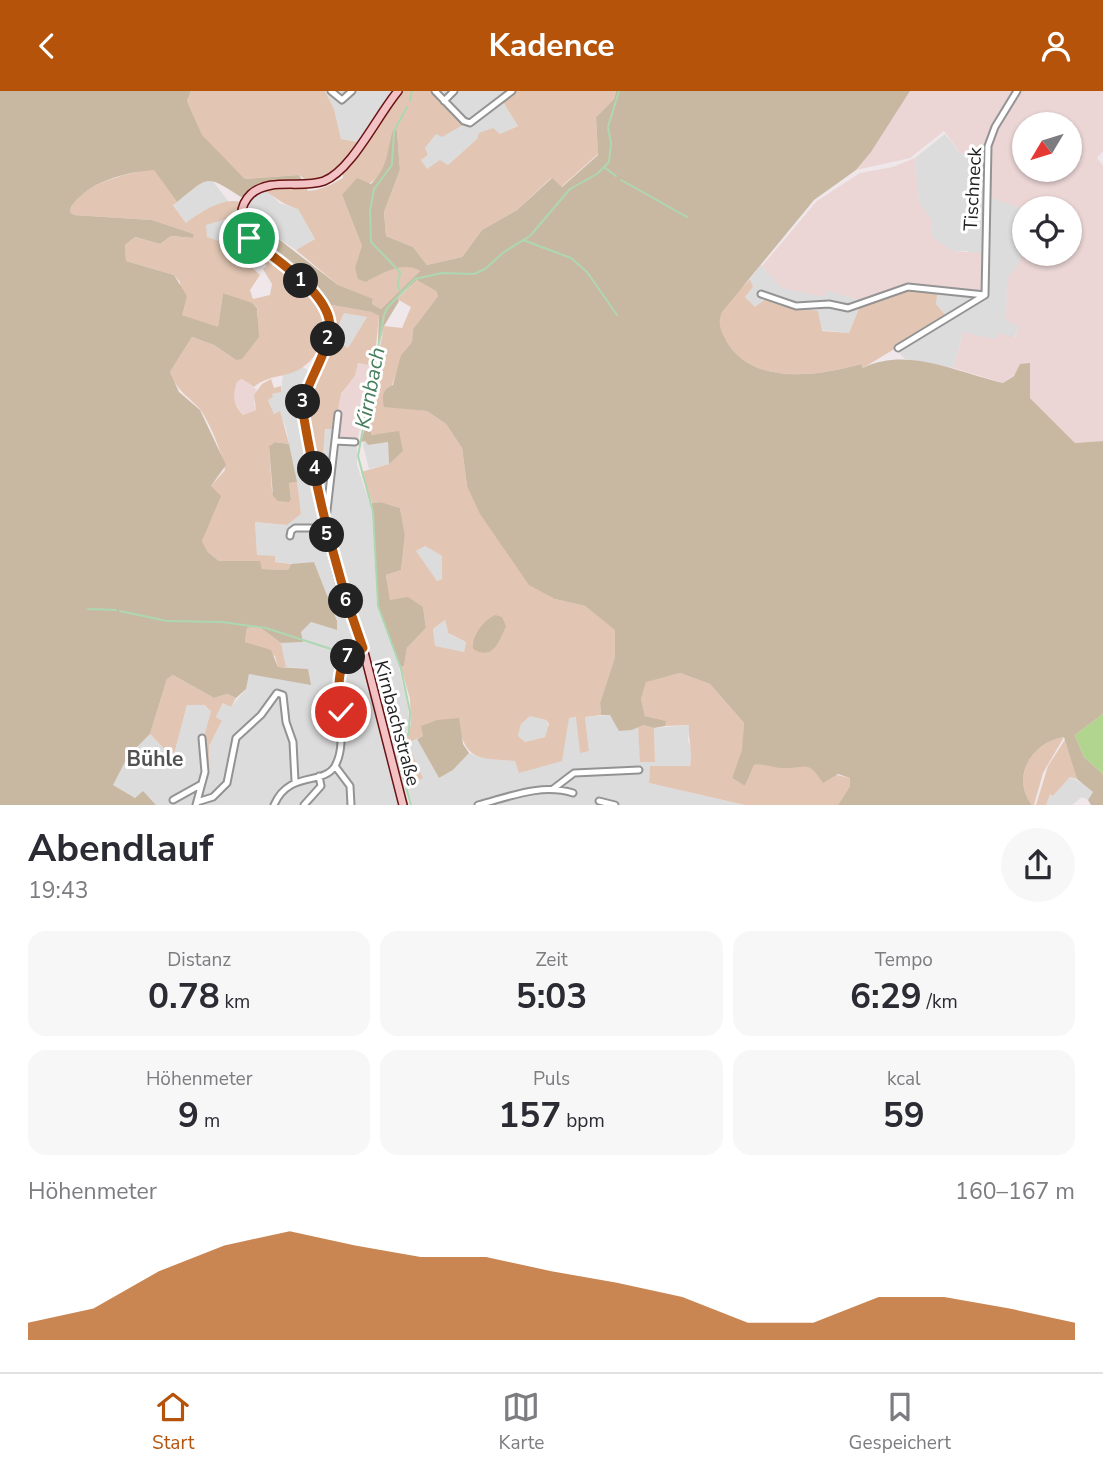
<!DOCTYPE html>
<html lang="de">
<head>
<meta charset="utf-8">
<style>
  :root { --surface:#fff; --page:#f7f7f7; --text:#2b2b33; --muted:#7c7c81; --line:#e1e1e2; --accent:#b45309 }
  body { margin:0; font-family:"Nunito Sans",sans-serif; background:var(--page); color:var(--text); height:100vh; display:flex; flex-direction:column; font-size:26px; white-space:nowrap }
  * { box-sizing:border-box; margin:0 }
  p { font-size:23px; color:var(--muted) }
  .icon { flex:none; width:38px; height:38px; fill:none; stroke:currentColor; stroke-width:2; stroke-linecap:round; stroke-linejoin:round }
  .map { position:relative; height:714px; overflow:hidden }
  .sheet { display:flex; flex-direction:column; background:var(--surface); flex:1 }
  .sheet>* { flex:none }
  .needle { width:46px; rotate:232deg }
  .fabs { position:absolute; left:1012px; top:21px; display:grid; gap:14px }
  .fabs a { display:grid; place-items:center; width:70px; height:70px; border-radius:50%; background:var(--surface); box-shadow:0 2px 5px #0004; font-size:35px }
  .pin { position:absolute; display:grid; place-items:center; width:60px; height:60px; color:#fff; margin:-30px; border:4px solid #fff; border-radius:50%; box-shadow:0 2px 7px #0007 }
  .km { position:absolute; width:35px; height:35px; margin:-18px; border-radius:50%; background:#222; color:#fff; font-size:19px; line-height:35px; text-align:center }
  .round { display:grid; place-items:center; flex:none; width:74px; height:74px; border-radius:37px; background:var(--page) }
  .headline { display:flex; align-items:center; justify-content:space-between; height:119px; padding:0 28px }
  h1 { font-size:38px; font-weight:700; line-height:52px }
  .figures { display:grid; grid-template-columns:repeat(3,1fr); gap:10px; height:119px; padding:7px 28px }
  .figures div { display:grid; align-content:center; border-radius:18px; background:var(--page); text-align:center }
  .figures b { font-size:35px; font-weight:700 }
  .figures small { font-size:19px; font-weight:400 }
  .figures p { font-size:19px }
  .chart { height:196px; padding:14px 28px }
  .chart p { display:flex; justify-content:space-between }
  .chart svg { width:100%; height:126px; margin-top:7px; fill:var(--accent); opacity:.7 }
  header { display:flex; justify-content:space-between; align-items:center; height:91px; padding:0 28px; background:var(--accent); color:#fff; font-size:32px; font-weight:700 }
  .menu { display:flex; justify-content:space-around; align-items:center; height:98px; border-top:2px solid var(--line); background:var(--surface); font-size:19px; color:var(--muted) }
  .menu a { display:grid; justify-items:center; gap:4px }
  .menu .selected { color:var(--accent) }
  .map>svg:first-child { display:block }
</style>
</head>
<body>
<header><svg class="icon" aria-label="back" viewBox="0 0 24 24"><path d="M15 5l-7 7 7 7"/></svg>Kadence<svg class="icon" aria-label="person" viewBox="0 0 24 24"><circle cx="12" cy="8" r="4"/><path d="M4 21q1-7 8-7t8 7"/></svg></header>
<div class="map">
<svg width="1103" height="714" viewBox="0 0 1103 714">
  <rect width="100%" height="100%" fill="#efe7ea"/>
  <path fill="#dddcdd" d="M325,0H394L358,51L341,48L334,18Z
    M432,0H515L503,11L518,35L500,43L477,48L448,74L427,79L421,69L428,64L425,57L436,42L443,12Z
    M945,43L960,62L985,75L984,104L1024,118V160L1018,175L1007,189L1006,230L1019,235L1014,248H994L963,241L954,277L905,268L897,260L948,228L936,213L939,197L969,160H952L932,146L931,128L919,112L915,67Z
    M211,88L229,111L199,122L186,132L173,113L206,89Z
    M263,99L272,104L279,112L298,118L315,148L296,159L272,143L262,134L255,120L246,116L253,105Z
    M237,125L249,152L239,164L223,158L207,146L205,134Z
    M761,174L782,197L827,199L862,210L849,242L821,239L795,217L767,207L755,217L745,206L753,196L750,188Z
    M344,221L367,226L348,257L334,247Z
    M303,276L317,286L307,331L322,378L325,337L335,338L334,348L357,350V374L372,420L377,515L398,572L408,616L409,636L397,667L409,714H156L143,701L135,707L112,694L128,665L150,643L173,667L187,614H203L211,620L203,649L209,655L222,631L216,626L224,611L231,616L246,598L249,583L275,587L308,578L286,576L281,552L303,551L301,541L311,531L337,539V530L314,471L295,473L275,471L257,465L255,431L286,434L301,423L286,337L279,321L274,323L268,308L272,303L281,301L283,283Z
    M364,349L368,354L388,351L389,373L369,378L363,354Z
    M425,455L442,465V488L437,490L418,465L416,460Z
    M445,529L447,540L451,544L466,551L464,561L435,556L433,538Z
    M610,624L632,639L638,635L641,671H655L654,637L690,634L688,649L692,661L690,675H650L649,692L745,714H412L406,695L423,686L412,667L408,650L417,648L439,687L453,679L469,662L479,666L515,670L520,682L569,627L577,626L580,661L589,660L585,626Z
    M530,625L546,629L549,636L545,646L525,651L518,645L521,633Z
    M1070,686L1086,694L1093,701L1092,704L1088,709L1082,706L1072,714H1046L1047,706L1050,703L1053,705Z"/>
  <path fill="#ebd5d5" fill-rule="evenodd" d="M910,0H1014L986,54L985,75L960,62L944,40L910,67L856,79L871,61Z
    M1018,0H1103V60L1097,67L1103,75V350L1075,352L1029,306L1030,272L1003,292L954,277L963,241L994,248L1001,242L1015,247L1019,235L1006,230L1007,189L1017,175L1024,160V163H1069V117L1024,118L988,106L990,56ZM1024,33H1069V79H1024Z
    M915,67L919,112L931,128L932,146L952,160L984,162L983,200L980,203L917,193L888,200L862,210L827,199L824,206L782,197L762,175L817,110L860,82L893,76Z
    M358,272L374,275L357,350L334,348L341,304L355,285Z
    M243,288L257,299L254,312L256,319L243,324L233,310L237,291Z"/>
  <path fill="#e2c6b3" fill-rule="evenodd" d="M191,0H325L334,18L341,48L358,51C345,72 332,84 307,90L299,84L245,88L202,45L187,10Z
    M402,0H432L463,34L442,46L436,43L425,57L428,64L421,69L427,78L440,69L448,74L477,48L479,42L493,37L500,43L518,35L503,11L515,0H616L614,8L596,26L598,63L561,96L551,87L517,119L482,139L462,166L427,174L413,156L386,145L384,121L400,79L397,40C389,51 389,60 386,72C381,92 359,97 342,104L362,155L366,191C381,182 404,169 420,180L381,218L372,213L373,209L338,194L296,159L315,148L298,118C281,113 278,107 263,99L306,96L308,100C321,99 331,94 343,87V81L387,17Z
    M154,78L177,111L173,114L186,132C198,122 224,106 240,111L237,125L206,134L207,146L222,151L223,158L239,164L260,184L250,199L253,208L270,204L272,193L263,178L267,175L249,152C279,172 334,209 322,250C319,260 312,270 303,276C288,287 269,283 254,296L242,288L237,291C233,306 232,312 243,324L256,319L254,304L262,293L271,288L274,297L281,295V301L272,303L273,306L268,309L274,323L280,320L289,353L275,351L269,355L272,400L291,408L289,392L297,391L301,423L287,434L255,431L257,464L275,465V471L291,473L288,479L262,478L259,470H219L208,461L202,450L211,395L225,379C223,363 208,327 198,316C186,304 176,298 170,281L192,246L214,254L236,269L258,226L257,216L223,202L218,237L182,224L180,191L174,184L126,170L125,154L135,146L160,153L171,145L193,147L194,143L152,129L74,124L70,121C75,94 131,81 154,78Z
    M418,188L436,200L438,205L413,238L412,251L401,264L400,273L384,315L427,320L446,333L462,357L467,395L555,508L585,515L616,539L615,566L600,612L601,624L585,626L589,660L580,662L576,626L569,627L562,670L519,682L515,670C486,667 467,672 460,639L423,645L407,652L423,687L406,695L399,666L411,633L410,608L401,576L404,575L407,557L426,537L423,516L390,510L386,484L401,479L405,444L400,417L381,411L372,412L361,381L389,373L399,341L371,344L364,340L384,235L402,237L411,216L397,208ZM425,455L442,465V488L437,490L416,460ZM445,529L448,542L466,551L464,561L435,555L433,538ZM530,625L546,629L549,633L545,646L525,651L518,645L521,633Z
    M750,188L753,196L745,206L755,216L767,207L795,217L818,220L822,240L849,242L860,215L908,197L938,200L936,213L947,226L863,277L861,273C818,285 753,295 727,251C722,243 717,235 720,226C724,212 741,198 750,188Z
    M326,213L373,221L379,225L374,275L358,272L355,285L341,303L335,338H325L322,378L318,379L305,316L313,291L336,249L348,257L367,226L344,222L327,261L332,237Z
    M258,535L281,552L286,576H278L275,565L245,551L247,537Z
    M680,582L710,593L744,632L743,659L732,687L745,695L754,674L764,672L784,677L808,674L815,679L850,687V695L838,714H745L649,692L650,675H690C693,660 688,649 689,634L665,635V630L645,625L641,608L646,590Z
    M173,584L214,607L227,603L236,607L231,616L223,612L216,626L222,630L209,655V677L203,649L211,620L204,614H187L173,667L150,643L167,588Z
    M643,634L654,637L655,671H640L638,635Z
    M1064,646L1043,682L1034,714H1032C1010,686 1032,651 1064,646Z
    M1066,647L1077,688L1070,686L1053,705L1050,703L1046,714H1036L1048,675Z"/>
  <path fill="#c9b8a1" d="M0,0H191L187,10L202,44L245,88L299,84L302,89L267,91L241,106C205,83 210,85 177,111L154,79C126,81 87,91 71,116L70,121L74,124L152,129L194,143L193,147L171,145L160,153L135,146L125,154L126,170L174,184L187,205L182,224L218,236L223,202L252,212L257,217L259,246L242,268L236,269L214,254L192,246L170,281L179,301L200,319L226,374L211,395L221,405L202,450L208,461L219,470H260L262,478L288,479L291,473L314,471L337,530V539L311,531L301,541L303,551L281,552L258,535L247,537L245,551L271,559L278,576L308,578L311,594L249,583L246,598L236,607L227,603L214,607L173,584L167,588L150,643L128,665L113,694L135,707L143,700L156,714H0Z
    M616,0H910L871,61L856,79L814,109L722,221C717,233 721,240 727,251C753,295 819,285 861,273L863,277C908,255 958,282 1003,292L1014,285L1020,273L1030,272V307L1075,352L1103,350V623L1075,644L1084,666L1103,683V714H1091L1088,709L1093,701L1077,688L1064,646C1032,651 1010,686 1032,714H838L850,695V687L838,683L823,692C807,667 806,678 783,677C773,677 765,672 754,674L745,695L732,687L742,659L744,632L710,593L680,582L646,591L641,608L645,625L666,630L665,635L654,637L643,634L632,639L619,640L610,624H601L600,612L615,566V539L585,515L555,508L529,494L480,423L467,395L462,357L446,333L427,320L384,316C382,304 382,299 393,294L401,264L412,251L413,238L438,205L436,200L417,189L397,207L399,210L384,235L380,250H378L379,225L372,221L326,213L261,145L250,130V119H253L272,143L338,194L373,208L372,213L381,218L420,180C404,169 380,183 366,191L358,188L355,177L362,155L342,104L357,87L371,93C389,75 386,62 393,39L397,40L400,79L384,121L386,145L413,156L427,174L462,166L482,139L517,119L552,87L562,96L598,64L596,26L614,8Z
    M364,340H371V344L399,340L403,360L389,373L388,351L368,354L365,350L361,351Z
    M275,351L289,353L297,391L289,392L291,408L289,411L278,410L273,405L269,355Z
    M381,411L400,417L405,444L401,479L386,484L390,509L408,506L423,516L426,537L407,557L404,575L401,576L378,514L372,412Z
    M495,524L502,526L506,535C499,551 493,570 473,558C472,544 483,530 495,524Z
    M459,627L463,653L469,662L453,679L439,687L417,648L423,645L421,635L437,629Z"/>
  <path fill="#b1d48f" d="M1103,623V683L1084,666L1075,644Z"/>
  <g fill="none" stroke-linecap="round" stroke-linejoin="round">
    <path stroke="#add7b1" stroke-width="2" d="M410,10L412,0
      M604,76L616,85
      M621,89L687,126
      M523,149L571,167L587,181L617,224
      M400,200L398,195L400,181L371,151L370,120L374,98L392,74L394,40L407,16
      M88,518L116,519
      M120,520L167,530L222,531L266,537L331,558
      M411,714L398,668L409,641L410,621L401,578L378,515L373,421L358,365L384,224L387,217L415,188L442,182L474,183L485,178L504,161L530,145L570,98L597,83L609,71L611,52L608,36L619,0"/>
    <g stroke="#939393" stroke-width="9">
      <path id="minor" d="M331,0L342,9L352,0
        M435,0L464,30L470,32L512,0
        M444,10L454,0
        M761,203L796,215L829,213L848,217L908,196L985,204
        M985,204L988,55L995,36L1017,0
        M898,257L985,204
        M335,350L355,351
        M290,445L291,440L295,437H325L338,323
        M335,675L350,695L351,714
        M553,698L574,682L639,679
        M173,709L200,694
        M599,710L615,714
        M197,711L213,706L227,692L236,647L261,624L277,602L283,604L286,631L293,651L295,690
        M196,714L205,681L202,647
        M274,714C289,679 323,695 335,675C355,639 316,575 363,557
        M304,714L321,695L319,685
        M478,714C509,706 541,692 573,702"/>
    </g>
    <g stroke="#6a1313" stroke-width="10">
      <path id="secondary" d="M398,0C377,25 352,79 324,90C302,98 270,86 251,103C239,114 238,134 249,147C256,155 267,160 275,166C291,178 314,198 324,215C344,250 303,287 303,322L325,437L340,493L363,557L403,714"/>
    </g>
    <use href="#minor" stroke="#fff" stroke-width="5"/>
    <use href="#secondary" stroke="#f2c2c5" stroke-width="7"/>
  </g>
  <g fill="none" stroke-linecap="round" stroke-linejoin="round">
    <g stroke="#fff" stroke-width="14">
      <path id="route" d="M249,147C272,166 322,197 329,228C332,240 326,255 322,265C314,285 303,301 303,322C317,403 335,480 363,557C334,568 338,595 341,621"/>
    </g>
    <use href="#route" stroke="#b45309" stroke-width="9"/>
  </g>
  <g text-anchor="middle" stroke-width="6" stroke-linejoin="round" paint-order="stroke">
    <g font-size="19" fill="#1f1f1f" stroke="#fff">
      <text transform="translate(972 98) rotate(-87)" y="7">Tischneck</text>
      <text transform="translate(398 632) rotate(75)" y="7">Kirnbachstraße</text>
    </g>
    <g font-size="21" font-style="italic" fill="#467e5c" stroke="#fff">
      <text transform="translate(370 297) rotate(-79)" y="7">Kirnbach</text>
    </g>
    <g font-size="21" font-weight="bold" fill="#525252" stroke="#fff">
      <text x="155" y="675">Bühle</text>
    </g>
  </g>
</svg>
<div class="fabs">
<a><svg class="needle" viewBox="-14 -14 28 28"><path d="M0-13l5 13h-10z" fill="#e53935"/><path d="M0 13l5-13h-10z" fill="#7c7c81"/></svg></a>
<a><svg class="icon" aria-label="locate" viewBox="0 0 24 24"><circle cx="12" cy="12" r="6"/><path d="M12 2v4M12 18v4M2 12h4M18 12h4"/></svg></a>
</div>
<div class="pin" style="left:249px;top:147px;background:#1e9e55"><svg class="icon" aria-label="arrive" viewBox="0 0 24 24"><path d="M6 21V4h12l-3 4 3 4H6"/></svg></div>
<div class="pin" style="left:341px;top:621px;background:#d93025"><svg class="icon" aria-label="check" viewBox="0 0 24 24"><path d="M5 12l5 5 9-10"/></svg></div>
<b class="km" style="left:301px;top:190px">1</b>
<b class="km" style="left:328px;top:248px">2</b>
<b class="km" style="left:303px;top:311px">3</b>
<b class="km" style="left:315px;top:378px">4</b>
<b class="km" style="left:327px;top:444px">5</b>
<b class="km" style="left:346px;top:510px">6</b>
<b class="km" style="left:348px;top:566px">7</b>
</div>
<section class="sheet">
<div class="headline"><div><h1>Abendlauf</h1><p>19:43</p></div><a class="round"><svg class="icon" aria-label="share" viewBox="0 0 24 24"><path d="M12 15V3M7 8l5-5 5 5M5 13v7h14v-7"/></svg></a></div>
<div class="figures">
<div><p>Distanz</p><b>0.78<small> km</small></b></div>
<div><p>Zeit</p><b>5:03</b></div>
<div><p>Tempo</p><b>6:29<small> /km</small></b></div>
</div>
<div class="figures">
<div><p>Höhenmeter</p><b>9<small> m</small></b></div>
<div><p>Puls</p><b>157<small> bpm</small></b></div>
<div><p>kcal</p><b>59</b></div>
</div>
<div class="chart"><p><span>Höhenmeter</span>160–167 m</p>
<svg viewBox="0 0 160 44" preserveAspectRatio="none"><path d="M0 44V38L10 33L20 20L30 11L40 6L50 11L60 15L70 15L80 20L90 24L100 29L110 38L120 38L130 29L140 29L150 33L160 38V44z"/></svg>
</div>
</section>
<nav class="menu">
<a class="selected"><svg class="icon" aria-label="home" viewBox="0 0 24 24"><path d="M3 11l9-7 9 7M6 9v11h12V9"/></svg>Start</a>
<a><svg class="icon" aria-label="map" viewBox="0 0 24 24"><path d="M3 6l6-2 6 2 6-2v14l-6 2-6-2-6 2zM9 4v14M15 6v14"/></svg>Karte</a>
<a><svg class="icon" aria-label="saved" viewBox="0 0 24 24"><path d="M7 4h10v16l-5-4-5 4z"/></svg>Gespeichert</a>
</nav>
</body>
</html>
